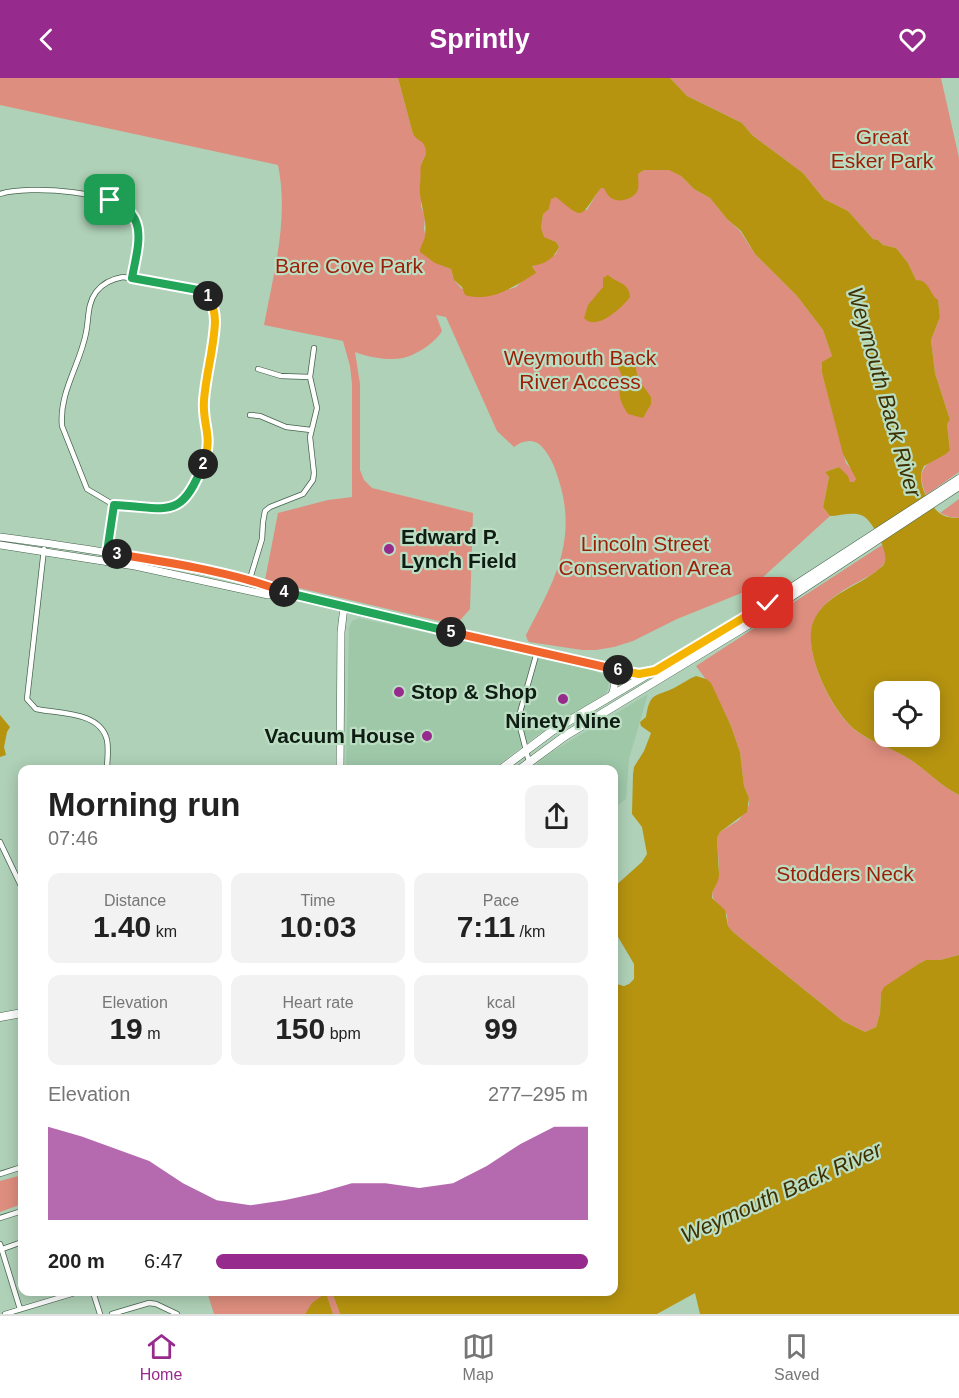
<!DOCTYPE html>
<html lang="en">
<head>
<meta charset="utf-8">
<style>
  :root { --surface:#fff; --page:#f2f2f2; --text:#222; --muted:#767676; --line:#e0e0e0; --accent:#972b8d }
  body { margin:0; font-family:Helvetica,sans-serif; background:var(--page); color:var(--text); height:100vh; display:flex; flex-direction:column; font-size:22px; white-space:nowrap }
  * { box-sizing:border-box; margin:0 }
  p { font-size:20px; color:var(--muted) }
  .icon { flex:none; width:33px; height:33px; fill:none; stroke:currentColor; stroke-width:2; stroke-linecap:round; stroke-linejoin:round }
  .map { position:relative; flex:1; overflow:hidden }
  .side { position:absolute; left:18px; top:687px; width:600px; height:531px; display:flex; flex-direction:column; background:var(--surface); border-radius:12px; box-shadow:0 3px 15px #0003 }
  .side>* { flex:none }
  .controls { position:absolute; left:874px; top:603px; display:grid; gap:12px }
  .controls a { display:grid; place-items:center; width:66px; height:66px; border-radius:12px; background:var(--surface); box-shadow:0 3px 15px #0003; font-size:30px }
  .pin { position:absolute; display:grid; place-items:center; width:51px; height:51px; color:#fff; margin:-26px; border-radius:12px; box-shadow:0 3px 9px #0006 }
  .km { position:absolute; width:30px; height:30px; margin:-15px; border-radius:50%; background:#222; color:#fff; font-size:16px; line-height:30px; text-align:center }
  .round { display:grid; place-items:center; flex:none; width:63px; height:63px; border-radius:12px; background:var(--page) }
  .headline { display:flex; align-items:center; justify-content:space-between; height:102px; padding:0 30px }
  h1 { font-size:33px; font-weight:600; line-height:45px }
  .figures { display:grid; grid-template-columns:repeat(3,1fr); gap:9px; height:102px; padding:6px 30px }
  .figures div { display:grid; align-content:center; border-radius:12px; background:var(--page); text-align:center }
  .figures b { font-size:30px; font-weight:600 }
  .figures small { font-size:16px; font-weight:400 }
  .figures p { font-size:16px }
  .chart { height:168px; padding:12px 30px }
  .chart p { display:flex; justify-content:space-between }
  .chart svg { width:100%; height:108px; margin-top:6px; fill:var(--accent); opacity:.7 }
  ul { padding:0 30px; list-style:none; font-size:20px }
  li { display:grid; grid-template-columns:96px 72px 1fr; align-items:center; height:45px }
  li i { height:15px; border-radius:8px; background:var(--accent) }
  header { display:flex; justify-content:space-between; align-items:center; height:78px; padding:0 30px; background:var(--accent); color:#fff; font-size:27px; font-weight:600 }
  .tab-bar { display:flex; justify-content:space-around; align-items:center; height:84px; border-top:2px solid var(--line); background:var(--surface); font-size:16px; color:var(--muted) }
  .tab-bar a { display:grid; justify-items:center; gap:3px }
  .tab-bar .active { color:var(--accent) }
  .map>svg:first-child { display:block }
</style>
</head>
<body>
<header><svg class="icon" aria-label="back" viewBox="0 0 24 24"><path d="M15 5l-7 7 7 7"/></svg>Sprintly<svg class="icon" aria-label="heart" viewBox="0 0 24 24"><path d="M12 20l-8-8c-3-5 5-10 8-4 3-6 11-1 8 4z"/></svg></header>
<div class="map">
<svg width="959" height="1236" viewBox="0 0 959 1236">
  <rect width="100%" height="100%" fill="#afd1b7"/>
  <path fill="#9fc8a9" d="M359,540L591,591L607,599L609,605L608,611L605,616L539,656L492,691L346,692L349,550L352,543Z
    M648,616L629,681L626,721L614,730V692H529L553,673Z"/>
  <path fill="#de8e7e" d="M0,0H398L413,56L424,65L426,70V76L421,86V128L425,139L424,151L431,181L436,185L451,191L454,202L462,211L487,218L516,209L534,191L532,188L556,176L559,169L556,164L543,159L541,150L543,135L549,131L550,121L556,118L561,123L587,132L600,110L638,102V96L644,92H670L681,98L694,111L710,120L727,141L740,153L755,176L797,218L823,252L832,278L826,282L822,295L846,385L853,393L856,401L855,404H850L839,389L825,394L829,399L823,429L830,438L749,512L677,541L633,563L614,569L596,572H582L529,564L527,561L526,557C553,505 578,463 559,403C556,392 551,379 543,370C535,360 523,362 514,369L497,353L446,239L436,237L442,253C435,265 416,277 403,280C388,283 368,279 355,274L360,306V392L364,402L372,410L473,435L470,531L456,547L265,502L278,435L328,422L352,419V306L350,288L343,263L264,247C274,194 289,140 278,87L0,27Z
    M670,0H941L959,80V394L926,417C914,388 928,386 950,371L947,346L950,342L935,295L931,262L940,239L938,223C927,215 932,205 916,202L908,185L896,170L883,167L878,162L873,161L848,133L824,121L803,95L752,57L742,45L687,18Z
    M959,421V440L950,439L940,435Z
    M882,467C887,473 888,482 882,488C875,496 865,500 856,505C841,513 822,525 815,541C800,570 831,633 855,652C871,665 894,670 911,682C927,693 941,708 959,717V877L940,882H926L920,885L881,915L880,935L876,949L865,954L843,943L733,854L728,848L727,837L713,820L712,815L716,807L719,789L717,760L720,754L739,742L749,727V720L744,708L740,674L731,648L713,611L696,588Z
    M22,1097V1126L0,1134V1103Z
    M207,1214H332L340,1236H333L326,1216L313,1225L305,1236H214Z"/>
  <path fill="#b69410" fill-rule="evenodd" d="M398,0H670L687,18L742,45L752,57L803,95L824,121L848,133L873,161L878,162L883,167L896,170L908,185L916,202C930,202 929,216 938,222L940,239L931,262L935,295L950,342L947,346L950,372L946,376L924,388C916,402 926,422 936,432C942,439 951,440 959,440V717C941,708 927,693 911,682C893,670 871,665 854,651C832,633 799,569 815,540C829,514 859,509 880,490C883,488 884,487 885,483C888,473 872,442 863,438C854,433 840,438 830,438L823,429L829,399L825,394L839,389L848,398L850,404H854L856,401L843,376L822,295V284L832,278L823,252L797,218L755,176L741,153L727,141L710,120L694,111L681,98L669,92H644L638,96C638,100 639,107 638,111C636,120 621,125 613,121C608,119 606,114 604,110H601C580,137 586,145 556,119L551,121L549,131L543,136L541,150L544,159L556,164L559,169C553,182 544,186 532,188L536,195C515,208 491,225 465,217L462,209L454,202L451,191L435,185L420,174C420,167 425,163 425,157C428,140 418,123 420,106C421,100 420,92 421,87C423,80 428,77 425,69C423,62 416,62 413,56ZM885,614H930V658H885Z
    M608,197C618,206 629,204 630,219C622,230 596,254 584,240L588,227L603,209V200Z
    M629,279L634,281L638,301L651,319V326L643,340L628,336C619,323 617,315 623,300L616,285L619,280Z
    M696,598L706,601L711,605L731,648L740,674L744,708L749,720L747,734L720,754L717,760L719,797L718,803L712,815V820L725,832L728,848L733,854L843,943L865,954L876,949L880,935L881,915L884,909L920,885L926,882H940L959,877V1236H700L695,1215L657,1236H340L332,1214H614V889L617,906L624,908L634,900C635,875 620,872 614,853C611,842 614,821 614,809L642,784L647,776L642,749L632,736L633,696L634,689L644,673L651,655L641,648L640,644L646,639C650,613 656,619 674,610C682,606 688,601 696,598Z
    M0,637L10,649L7,654L4,669L6,677L0,679Z
    M326,1215L333,1236H305L312,1225Z"/>
  <path fill="#afd1b7" d="M614,852L634,886V901L629,906L624,908L618,906L614,886L617,889L620,904L624,905L631,899V887L614,858Z"/>
  <g fill="none" stroke-linecap="round" stroke-linejoin="round">
    <g stroke="#46644d" stroke-width="6">
      <path id="street" d="M0,116C28,107 121,112 136,141C144,158 135,182 132,200
        M123,199L198,212L209,219L213,227L215,245L203,332L209,363L199,397L185,422L172,430L114,427L87,411L62,348C59,314 80,287 86,255C89,241 87,226 96,214C103,205 111,201 123,199Z
        M258,291L281,298L310,299
        M250,337L260,338L286,349L311,352
        M44,471L27,621L36,631C59,636 100,633 107,662C109,672 107,682 107,692
        M107,475L114,427
        M249,504L262,461L263,444L265,433L270,429L303,416L313,402L314,395L310,359L317,330L310,299L314,270
        M531,692L519,645V638L537,574
        M0,764L22,810
        M0,1096L22,1089
        M0,1140L22,1133
        M0,1166L20,1231
        M0,1172L22,1164
        M93,1214L100,1236
        M5,1236L78,1214
        M112,1236L149,1225L156,1226L177,1236"/>
    </g>
    <g stroke="#46644d" stroke-width="8">
      <path id="secondary" d="M0,459C66,468 133,477 198,492C228,498 258,504 286,515L627,594L639,596L650,594
        M0,467L135,488L268,517L284,515
        M606,589C613,598 617,606 612,617
        M340,692L341,554L344,529"/>
    </g>
    <g stroke="#46644d" stroke-width="9">
      <path id="primary" d="M500,692L552,653L768,525L959,401
        M519,692L565,658L748,547L959,408
        M0,939L22,935"/>
    </g>
    <use href="#street" stroke="#fff" stroke-width="4.5"/>
    <use href="#secondary" stroke="#fff" stroke-width="7"/>
    <use href="#primary" stroke="#fff" stroke-width="8"/>
  </g>
  <g fill="none" stroke-linecap="round" stroke-linejoin="round">
    <g stroke="#fff" stroke-width="12">
      <path id="split-1" d="M110,122C150,136 138,167 132,200L198,212L208,218"/>
    </g>
    <g stroke="#fff" stroke-width="12">
      <path id="split-2" d="M203,386C214,357 202,349 204,322C206,296 214,270 215,244C215,234 213,226 208,218"/>
    </g>
    <g stroke="#fff" stroke-width="12">
      <path id="split-3" d="M117,476L107,474L114,427C167,429 181,444 203,386"/>
    </g>
    <g stroke="#fff" stroke-width="12">
      <path id="split-4" d="M117,476C170,485 234,494 284,514"/>
    </g>
    <g stroke="#fff" stroke-width="12">
      <path id="split-5" d="M284,514L451,554"/>
    </g>
    <g stroke="#fff" stroke-width="12">
      <path id="split-6" d="M451,554L618,592"/>
    </g>
    <g stroke="#fff" stroke-width="12">
      <path id="split-7" d="M618,592L639,596L655,593L768,525"/>
    </g>
    <use href="#split-1" stroke="#22a559" stroke-width="8"/>
    <use href="#split-2" stroke="#f5b400" stroke-width="8"/>
    <use href="#split-3" stroke="#22a559" stroke-width="8"/>
    <use href="#split-4" stroke="#f0652b" stroke-width="8"/>
    <use href="#split-5" stroke="#22a559" stroke-width="8"/>
    <use href="#split-6" stroke="#f0652b" stroke-width="8"/>
    <use href="#split-7" stroke="#f5b400" stroke-width="8"/>
  </g>
  <g fill="#972b8d" stroke="#bbdec3" stroke-width="2">
    <circle cx="389" cy="471" r="6"/>
    <circle cx="399" cy="614" r="6"/>
    <circle cx="563" cy="621" r="6"/>
    <circle cx="427" cy="658" r="6"/>
  </g>
  <g text-anchor="middle" stroke-width="4.5" stroke-linejoin="round" paint-order="stroke">
    <g font-size="21" fill="#9d1d06" stroke="#bbdec3">
      <text x="882" y="66">Great<tspan x="882" dy="24">Esker Park</tspan></text>
      <text x="349" y="195">Bare Cove Park</text>
      <text x="580" y="287">Weymouth Back<tspan x="580" dy="24">River Access</tspan></text>
      <text x="645" y="473">Lincoln Street<tspan x="645" dy="24">Conservation Area</tspan></text>
      <text x="845" y="803">Stodders Neck</text>
    </g>
    <g font-size="21" font-weight="bold" fill="#0f1c13" stroke="#bbdec3" text-anchor="start">
      <text x="401" y="466">Edward P.<tspan x="401" dy="24">Lynch Field</tspan></text>
      <text x="411" y="621">Stop &amp; Shop</text>
      <text x="563" y="650" text-anchor="middle">Ninety Nine</text>
      <text x="415" y="665" text-anchor="end">Vacuum House</text>
    </g>
    <g font-size="22" font-style="italic" fill="#3e3000" stroke="#bbdec3">
      <text transform="translate(885 314) rotate(74)" y="8">Weymouth Back River</text>
      <text transform="translate(781 1114) rotate(-24)" y="8">Weymouth Back River</text>
    </g>
  </g>
</svg>
<div class="controls">
<a><svg class="icon" aria-label="locate" viewBox="0 0 24 24"><circle cx="12" cy="12" r="6"/><path d="M12 2v4M12 18v4M2 12h4M18 12h4"/></svg></a>
</div>
<div class="pin" style="left:110px;top:122px;background:#1e9e55"><svg class="icon" aria-label="arrive" viewBox="0 0 24 24"><path d="M6 21V4h12l-3 4 3 4H6"/></svg></div>
<div class="pin" style="left:768px;top:525px;background:#d93025"><svg class="icon" aria-label="check" viewBox="0 0 24 24"><path d="M5 12l5 5 9-10"/></svg></div>
<b class="km" style="left:208px;top:218px">1</b>
<b class="km" style="left:203px;top:386px">2</b>
<b class="km" style="left:117px;top:476px">3</b>
<b class="km" style="left:284px;top:514px">4</b>
<b class="km" style="left:451px;top:554px">5</b>
<b class="km" style="left:618px;top:592px">6</b>
<section class="side">
<div class="headline"><div><h1>Morning run</h1><p>07:46</p></div><a class="round"><svg class="icon" aria-label="share" viewBox="0 0 24 24"><path d="M12 15V3M7 8l5-5 5 5M5 13v7h14v-7"/></svg></a></div>
<div class="figures">
<div><p>Distance</p><b>1.40<small> km</small></b></div>
<div><p>Time</p><b>10:03</b></div>
<div><p>Pace</p><b>7:11<small> /km</small></b></div>
</div>
<div class="figures">
<div><p>Elevation</p><b>19<small> m</small></b></div>
<div><p>Heart rate</p><b>150<small> bpm</small></b></div>
<div><p>kcal</p><b>99</b></div>
</div>
<div class="chart"><p><span>Elevation</span>277–295 m</p>
<svg viewBox="0 0 160 44" preserveAspectRatio="none"><path d="M0 44V6L10 10L20 15L30 20L40 29L50 36L60 38L70 36L80 33L90 29L100 29L110 31L120 29L130 22L140 13L150 6L160 6V44z"/></svg>
</div>
<ul>
<li><b>200 m</b>6:47<i style="width:100%"></i></li>
</ul>
</section>
</div>
<nav class="tab-bar">
<a class="active"><svg class="icon" aria-label="home" viewBox="0 0 24 24"><path d="M3 11l9-7 9 7M6 9v11h12V9"/></svg>Home</a>
<a><svg class="icon" aria-label="map" viewBox="0 0 24 24"><path d="M3 6l6-2 6 2 6-2v14l-6 2-6-2-6 2zM9 4v14M15 6v14"/></svg>Map</a>
<a><svg class="icon" aria-label="saved" viewBox="0 0 24 24"><path d="M7 4h10v16l-5-4-5 4z"/></svg>Saved</a>
</nav>
</body>
</html>
